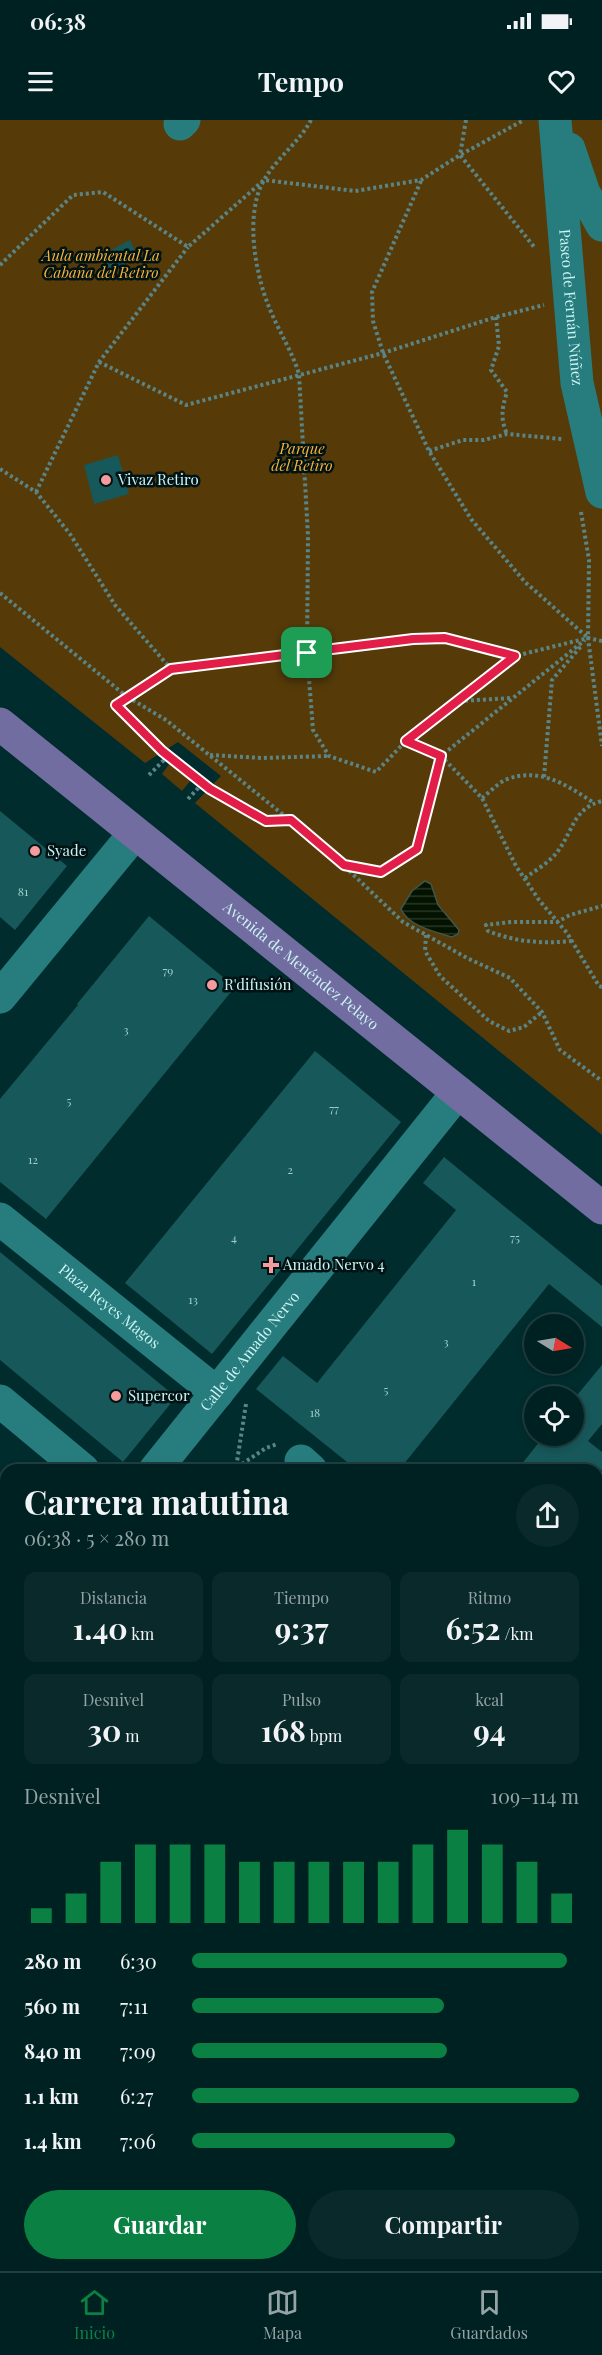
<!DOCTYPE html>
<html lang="es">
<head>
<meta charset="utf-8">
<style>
  :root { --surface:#002122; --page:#0a292a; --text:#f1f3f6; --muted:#95a3a5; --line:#223e40; --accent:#0b8043 }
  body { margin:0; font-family:"Playfair Display",serif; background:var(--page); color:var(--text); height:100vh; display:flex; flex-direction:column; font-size:22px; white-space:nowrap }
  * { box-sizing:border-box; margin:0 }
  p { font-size:20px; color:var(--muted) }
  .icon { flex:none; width:33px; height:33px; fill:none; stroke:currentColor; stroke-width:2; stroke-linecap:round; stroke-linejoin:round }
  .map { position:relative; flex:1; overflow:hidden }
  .sheet { position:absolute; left:0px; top:1344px; width:603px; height:807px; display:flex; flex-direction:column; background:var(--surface); border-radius:18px 18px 0 0; box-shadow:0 3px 9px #0003,0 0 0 2px var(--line) }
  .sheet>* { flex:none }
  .needle { width:39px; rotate:101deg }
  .controls { position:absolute; left:524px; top:1194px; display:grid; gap:12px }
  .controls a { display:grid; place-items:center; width:60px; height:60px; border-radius:50%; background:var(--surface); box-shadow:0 3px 9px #0003,0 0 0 2px var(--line); font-size:30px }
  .pin { position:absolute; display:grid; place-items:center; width:51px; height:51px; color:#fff; margin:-26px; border-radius:12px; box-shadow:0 3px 9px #0006 }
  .round { display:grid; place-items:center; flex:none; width:63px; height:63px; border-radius:32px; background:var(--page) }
  .head { display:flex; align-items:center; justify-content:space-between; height:102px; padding:0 24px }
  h1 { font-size:33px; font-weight:700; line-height:45px }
  .figures { display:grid; grid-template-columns:repeat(3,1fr); gap:9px; height:102px; padding:6px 24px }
  .figures div { display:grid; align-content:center; border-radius:12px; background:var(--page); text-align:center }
  .figures b { font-size:30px; font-weight:700 }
  .figures small { font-size:16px; font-weight:400 }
  .figures p { font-size:16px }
  .chart { height:168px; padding:12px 24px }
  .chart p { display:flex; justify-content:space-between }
  .chart svg { width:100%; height:108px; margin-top:6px; stroke:var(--accent); stroke-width:6 }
  .primary-button { display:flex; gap:12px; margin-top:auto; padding:12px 24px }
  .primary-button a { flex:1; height:69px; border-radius:36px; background:var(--accent); color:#fff; font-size:24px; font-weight:700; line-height:69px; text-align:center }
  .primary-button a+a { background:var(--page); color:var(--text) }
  ul { padding:0 24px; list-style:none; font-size:20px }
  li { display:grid; grid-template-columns:96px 72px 1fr; align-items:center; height:45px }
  li i { height:15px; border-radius:8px; background:var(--accent) }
  .status { display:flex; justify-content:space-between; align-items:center; height:42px; padding:0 30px; background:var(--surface); direction:ltr }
  .status svg { height:16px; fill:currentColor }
  header { display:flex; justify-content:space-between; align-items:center; height:78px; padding:0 24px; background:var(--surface); font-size:27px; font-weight:700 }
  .tabs { display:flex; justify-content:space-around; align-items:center; height:84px; border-top:2px solid var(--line); background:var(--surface); font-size:16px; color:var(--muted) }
  .tabs a { display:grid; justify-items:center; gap:3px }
  .tabs .active { color:var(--accent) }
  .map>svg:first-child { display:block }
</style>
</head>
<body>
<div class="status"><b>06:38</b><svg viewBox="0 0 49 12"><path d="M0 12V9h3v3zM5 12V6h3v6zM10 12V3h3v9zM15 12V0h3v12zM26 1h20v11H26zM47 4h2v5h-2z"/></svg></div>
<header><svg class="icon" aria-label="menu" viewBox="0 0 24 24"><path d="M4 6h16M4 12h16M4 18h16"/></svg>Tempo<svg class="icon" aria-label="heart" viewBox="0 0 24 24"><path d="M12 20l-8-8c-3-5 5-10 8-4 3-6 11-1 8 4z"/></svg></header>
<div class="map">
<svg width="602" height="2151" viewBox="0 0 602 2151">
  <defs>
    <pattern id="water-rules" width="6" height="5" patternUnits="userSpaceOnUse" patternTransform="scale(1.5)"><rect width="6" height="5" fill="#041300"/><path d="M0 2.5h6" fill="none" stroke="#273626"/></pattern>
  </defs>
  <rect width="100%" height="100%" fill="#002c2d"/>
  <path fill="#173536" d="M602,1701V1831L597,1825V1707Z
    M597,1961L602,1965V2094L597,2093Z"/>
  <path fill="#563b09" d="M0,0H602V1015L195,683L221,656L178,622L145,643L0,527Z
    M170,643L191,660L182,671L162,654Z
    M6,1377V1485L0,1492V1384Z
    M602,1434V1534L597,1540V1441Z
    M6,1564V2012L0,2008V1571Z
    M597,2093L602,2094V2135L597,2133Z
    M270,2145H330C315,2151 288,2149 270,2145Z"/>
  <path fill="url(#water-rules)" stroke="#405649" stroke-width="1.5" d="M425,761L431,764L438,785L459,810L458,814L452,817C435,812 408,806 401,789L412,771Z"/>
  <path fill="#17585a" d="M130,120L138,137L111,152L102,135Z
    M118,335L129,374L94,384L84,345Z
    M0,691L67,746L15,810L0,797Z
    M149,796L235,867L46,1099L0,1062V979L78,885L77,884Z
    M315,931L401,1002L212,1234L125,1163Z
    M444,1037L602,1166V1207L549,1164L399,1350H357L256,1269L283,1236L317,1263L456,1090L423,1063Z
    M0,1132L176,1277L123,1342L0,1240Z
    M602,1245V1304L588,1321L602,1332V1350H517L544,1316H573V1280Z"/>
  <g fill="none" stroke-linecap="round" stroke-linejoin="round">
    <path stroke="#5a8485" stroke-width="4" stroke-dasharray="3 3" stroke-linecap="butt" d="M311,0C299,23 275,39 263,62C245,95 255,153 269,187C278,210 292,231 299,254L308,416L307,533L313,610L329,636L376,652L406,621L515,536
      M466,0L460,35L535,128
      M421,61L372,172L373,201L383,233L429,331L471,399L525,462L587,517
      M0,145L73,75L103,72L188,127L264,60L355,71L421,60L460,35L524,0
      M496,197L499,226L491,250L507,272C502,288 500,298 507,314
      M99,242L186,285L383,233L496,197L544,185
      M429,331L463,320H484L507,314L562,319
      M0,349L36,372L70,414L115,485L171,549
      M36,372L99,242L188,127
      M581,392L589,440L588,518L602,626
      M0,473L126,576L116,585L162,631L209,669L266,701H290
      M602,521L588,518L515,536L445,518L413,519L171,549L126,576L166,600L291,701L343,745L403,802L467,838L510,858L542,892L560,930L602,961
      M459,581L512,578
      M407,622L441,636L482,678L516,746L539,780L567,813L599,866L602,867
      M210,635L262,638L328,636
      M149,655L168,636
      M544,657L552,560L582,525
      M482,678C489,673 497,664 505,660C539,646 567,665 594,683
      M188,679L203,663
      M343,745L381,751L417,729L441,636L585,520
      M525,758C536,750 550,742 558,731C574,709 573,689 602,681
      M426,815L425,831L440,856L489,901L509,911L524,907L542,892
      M572,821C542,824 516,822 488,811L486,805L511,802H557L570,795L602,786
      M246,1284L236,1348L266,1328L277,1324
      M597,1472L602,1466
      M588,2145L602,2149
      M557,2151L559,2145"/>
    <g stroke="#277c7e" stroke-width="33">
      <path id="s1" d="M555,0L577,263L602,372"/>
      <path d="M180,4L184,0"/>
      <path d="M569,29L584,73L602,105"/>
      <path d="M0,877L135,713"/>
      <path id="s2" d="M0,1099L217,1273"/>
      <path d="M0,1281L83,1350"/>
      <path d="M301,1341L311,1350"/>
      <path id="s3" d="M155,1350L458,972"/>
      <path d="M0,1529L6,1522"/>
      <path d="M0,2036L6,2040"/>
      <path d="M206,2145L217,2151"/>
      <path d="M408,2145L413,2151"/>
      <path d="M53,2151L58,2145"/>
      <path d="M350,2151L356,2145"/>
    </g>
    <g stroke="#726da1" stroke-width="33">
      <path id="s4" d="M0,604L602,1088"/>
      <path d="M597,1587L602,1581"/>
      <path d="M597,1642L602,1636"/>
      <path d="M597,1876L602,1880"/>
      <path d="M597,1920L602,1924"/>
    </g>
  </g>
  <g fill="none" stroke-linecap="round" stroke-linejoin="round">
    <g stroke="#fff" stroke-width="12">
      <path id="route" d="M445,518L515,536L406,621L441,636L417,729L381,752L344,745L291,700L266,701L210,669L162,631L116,585L171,549L413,519Z"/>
    </g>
    <use href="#route" stroke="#e11d48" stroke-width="8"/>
  </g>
  <g fill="#f59b9e" stroke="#001213" stroke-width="2">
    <circle cx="106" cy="360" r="6"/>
    <circle cx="35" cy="731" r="6"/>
    <circle cx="212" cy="865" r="6"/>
    <path d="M268 1136h6v6h6v6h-6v6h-6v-6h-6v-6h6z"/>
    <circle cx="116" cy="1276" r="6"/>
  </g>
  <g text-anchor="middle" stroke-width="5" stroke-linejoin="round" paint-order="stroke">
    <g font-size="12" fill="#a0cdce">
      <text x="23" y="776">81</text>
      <text x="168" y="855">79</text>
      <text x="126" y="914">3</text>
      <text x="69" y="985">5</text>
      <text x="334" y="993">77</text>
      <text x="33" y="1044">12</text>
      <text x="290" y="1054">2</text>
      <text x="234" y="1122">4</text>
      <text x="515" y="1122">75</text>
      <text x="474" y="1166">1</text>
      <text x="193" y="1184">13</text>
      <text x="446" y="1226">3</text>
      <text x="386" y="1274">5</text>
      <text x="315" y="1297">18</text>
    </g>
    <g font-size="15" font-style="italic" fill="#f8b437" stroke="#001213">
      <text x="101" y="141">Aula ambiental La<tspan x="101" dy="17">Cabaña del Retiro</tspan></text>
      <text x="302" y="334">Parque<tspan x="302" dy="17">del Retiro</tspan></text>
    </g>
    <g font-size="15" fill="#cdf4f4" stroke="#001213">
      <text dy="5" stroke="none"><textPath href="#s1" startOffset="188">Paseo de Fernán Núñez</textPath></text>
      <text dy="5" stroke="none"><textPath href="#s4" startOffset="386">Avenida de Menéndez Pelayo</textPath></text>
      <text dy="5" stroke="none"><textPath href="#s2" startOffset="140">Plaza Reyes Magos</textPath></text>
      <text dy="5" stroke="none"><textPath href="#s3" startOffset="152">Calle de Amado Nervo</textPath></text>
    </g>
    <g font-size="15" fill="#cdf4f4" stroke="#001213" text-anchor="start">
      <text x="118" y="365">Vivaz Retiro</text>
      <text x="47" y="736">Syade</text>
      <text x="224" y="870">R'difusión</text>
      <text x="283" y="1150">Amado Nervo 4</text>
      <text x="128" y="1281">Supercor</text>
    </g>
  </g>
</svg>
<div class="controls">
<a><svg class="needle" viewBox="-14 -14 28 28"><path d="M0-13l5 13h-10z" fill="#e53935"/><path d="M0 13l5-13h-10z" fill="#95a3a5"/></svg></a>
<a><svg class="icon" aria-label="locate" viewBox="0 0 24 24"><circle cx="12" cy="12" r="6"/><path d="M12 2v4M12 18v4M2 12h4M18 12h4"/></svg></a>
</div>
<div class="pin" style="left:307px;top:533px;background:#1e9e55"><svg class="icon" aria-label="arrive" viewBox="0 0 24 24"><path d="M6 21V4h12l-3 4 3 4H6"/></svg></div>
<section class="sheet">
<div class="head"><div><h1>Carrera matutina</h1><p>06:38 · 5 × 280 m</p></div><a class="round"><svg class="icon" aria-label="share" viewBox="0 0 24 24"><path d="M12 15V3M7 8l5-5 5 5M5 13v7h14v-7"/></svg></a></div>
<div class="figures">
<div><p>Distancia</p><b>1.40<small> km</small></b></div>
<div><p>Tiempo</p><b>9:37</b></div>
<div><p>Ritmo</p><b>6:52<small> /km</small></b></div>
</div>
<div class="figures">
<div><p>Desnivel</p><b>30<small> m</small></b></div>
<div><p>Pulso</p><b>168<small> bpm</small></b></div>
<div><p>kcal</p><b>94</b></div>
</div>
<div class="chart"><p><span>Desnivel</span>109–114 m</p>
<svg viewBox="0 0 160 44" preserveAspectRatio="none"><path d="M5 44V38M15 44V32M25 44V19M35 44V12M45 44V12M55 44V12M65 44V19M75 44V19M85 44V19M95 44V19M105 44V19M115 44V12M125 44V6M135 44V12M145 44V19M155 44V32"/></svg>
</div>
<ul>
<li><b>280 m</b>6:30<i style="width:97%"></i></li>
<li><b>560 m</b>7:11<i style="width:65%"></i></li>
<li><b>840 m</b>7:09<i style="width:66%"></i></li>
<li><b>1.1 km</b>6:27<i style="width:100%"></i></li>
<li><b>1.4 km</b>7:06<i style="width:68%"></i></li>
</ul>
<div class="primary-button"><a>Guardar</a><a>Compartir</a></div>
</section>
</div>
<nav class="tabs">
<a class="active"><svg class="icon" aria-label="home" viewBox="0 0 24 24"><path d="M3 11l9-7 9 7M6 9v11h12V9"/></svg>Inicio</a>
<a><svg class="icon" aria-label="map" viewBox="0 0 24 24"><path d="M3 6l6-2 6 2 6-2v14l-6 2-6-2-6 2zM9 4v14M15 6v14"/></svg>Mapa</a>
<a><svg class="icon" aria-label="saved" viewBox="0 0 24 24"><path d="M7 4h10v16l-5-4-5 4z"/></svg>Guardados</a>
</nav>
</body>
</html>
